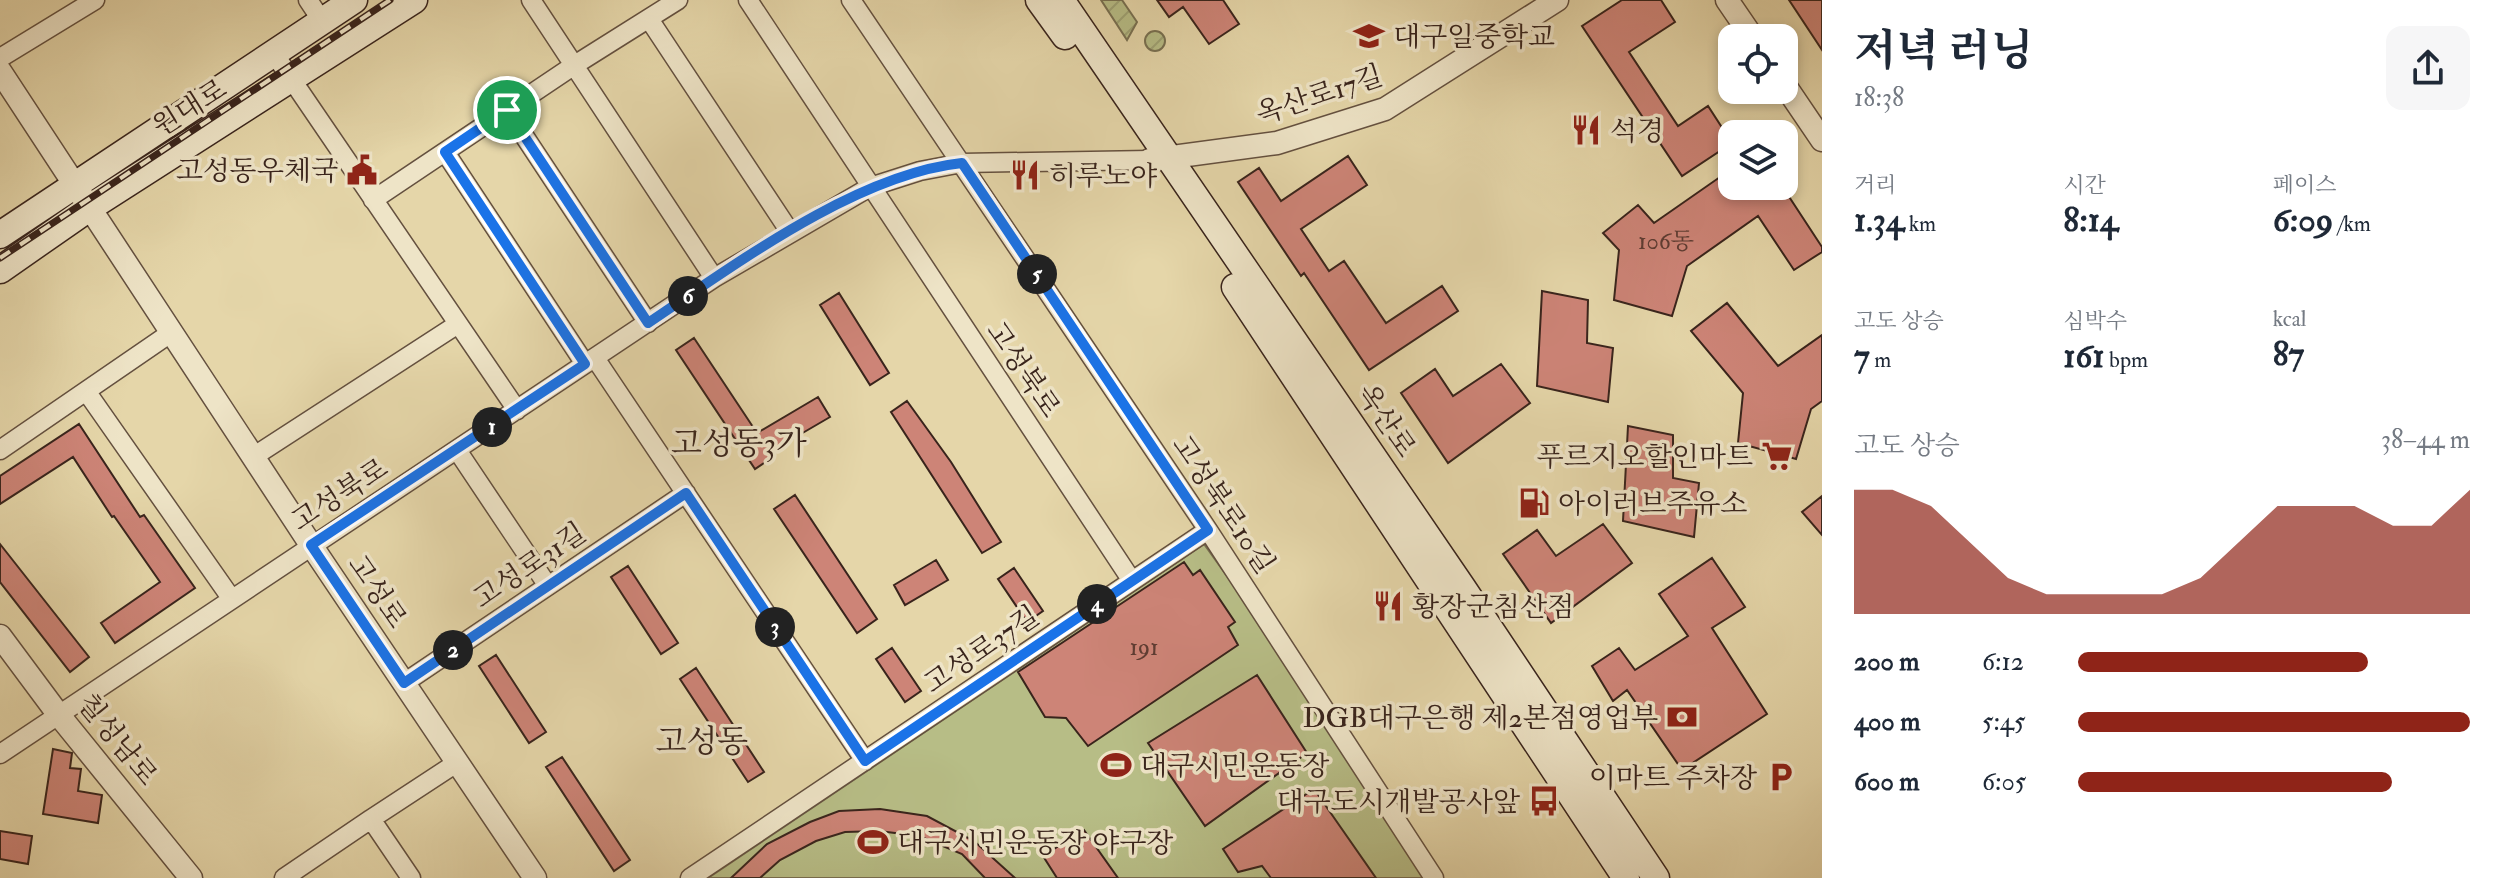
<!DOCTYPE html>
<html lang="ko">
<head>
<meta charset="utf-8">
<style>
  :root { --surface:#fff; --page:#f6f6f7; --text:#1f2937; --muted:#747a83; --accent:#8f2418 }
  body { margin:0; font-family:"IM FELL Double Pica","Noto Serif KR",serif; background:var(--page); color:var(--text); height:100vh; display:flex; flex-direction:column; font-size:30px; white-space:nowrap }
  * { box-sizing:border-box; margin:0 }
  p { font-size:26px; color:var(--muted) }
  .icon { flex:none; width:44px; height:44px; fill:none; stroke:currentColor; stroke-width:2; stroke-linecap:round; stroke-linejoin:round }
  .map { position:relative; flex:1; overflow:hidden }
  .drawer { display:flex; flex-direction:column; background:var(--surface); width:680px }
  .drawer>* { flex:none }
  .controls { position:absolute; left:1718px; top:24px; display:grid; gap:16px }
  .controls a { display:grid; place-items:center; width:80px; height:80px; border-radius:16px; background:var(--surface); box-shadow:0 4px 12px #0003; font-size:40px }
  .pin { position:absolute; display:grid; place-items:center; width:68px; height:68px; color:#fff; margin:-34px; border:4px solid #fff; border-radius:50%; box-shadow:0 2px 8px #0007 }
  .km { position:absolute; width:40px; height:40px; margin:-20px; border-radius:50%; background:#222; color:#fff; font-size:22px; line-height:40px; text-align:center }
  .round { display:grid; place-items:center; flex:none; width:84px; height:84px; border-radius:16px; background:var(--page) }
  .head { display:flex; align-items:center; justify-content:space-between; height:136px; padding:0 32px }
  h1 { font-size:44px; font-weight:700; line-height:60px }
  .metrics { display:grid; grid-template-columns:repeat(3,1fr); gap:12px; height:136px; padding:8px 32px }
  .metrics div { display:grid; align-content:center }
  .metrics b { font-size:34px; font-weight:700 }
  .metrics small { font-size:22px; font-weight:400 }
  .metrics p { font-size:22px }
  .chart { height:224px; padding:16px 32px }
  .chart p { display:flex; justify-content:space-between }
  .chart svg { width:100%; height:144px; margin-top:8px; fill:var(--accent); opacity:.7 }
  ul { padding:0 32px; list-style:none; font-size:26px }
  li { display:grid; grid-template-columns:128px 96px 1fr; align-items:center; height:60px }
  li i { height:20px; border-radius:10px; background:var(--accent) }
  main { display:flex; flex:1; min-height:0 }
  .map>svg:first-child { display:block }
</style>
</head>
<body>
<main>
<div class="map">
<svg width="1822" height="878" viewBox="0 0 1822 878">
  <defs>
    <pattern id="garden-furrows" width="10" height="10" patternUnits="userSpaceOnUse" patternTransform="scale(2)"><rect width="10" height="10" fill="#b7bd86"/><path d="M-1 1l2-2M0 10L10 0M9 11l2-2" fill="none" stroke="#9ea273"/></pattern>
  </defs>
  <rect width="100%" height="100%" fill="#e5d6a9"/>
  <filter id="stains"><feTurbulence type="fractalNoise" baseFrequency=".0025" numOctaves="4"/><feColorMatrix values="0 0 0 0 .2 0 0 0 0 .09 0 0 0 0 .02 0 0 0 .5 -.17"/></filter>
  <radialGradient id="worn" r=".72"><stop offset=".6" stop-color="#630" stop-opacity="0"/><stop offset="1" stop-color="#630" stop-opacity=".3"/></radialGradient>
  <path fill="url(#garden-furrows)" stroke="#787051" stroke-width="2" d="M1101,0H1122L1137,22L1127,40Z
    M1145 41a10 10 0 1 1 20 0a10 10 0 1 1-20 0Z"/>
  <path fill="#b7bd86" stroke="#787051" stroke-width="2" d="M1204,544L1282,653L1430,878H708Z"/>
  <path fill="#cd8477" stroke="#39241c" stroke-width="2" d="M1157,0H1223L1239,24L1209,44L1183,7L1169,17Z
    M1622,0H1661L1675,22L1629,52L1678,126L1708,106L1732,143L1682,176L1582,26Z
    M1789,0H1822V50Z
    M1348,156L1367,185L1301,229L1329,271L1344,261L1386,323L1442,286L1458,311L1369,370L1304,273L1301,276L1238,182L1259,168L1281,201Z
    M1720,177L1727,186H1782L1822,247V252L1794,270L1758,216L1687,266L1672,316L1614,300L1619,250L1603,233L1638,205L1654,223Z
    M1542,291L1588,300L1587,343L1613,348L1608,402L1537,386Z
    M839,293L889,373L870,385L820,305Z
    M1727,303L1778,366L1822,335V401L1811,409L1796,459L1738,443L1743,393L1691,331Z
    M694,338L757,433L818,397L830,417L770,452L773,457L755,469L676,350Z
    M1501,364L1530,403L1448,463L1401,393L1435,369L1453,396Z
    M907,401L951,462L1001,542L982,553L891,412Z
    M79,424L140,517L144,515L195,588L115,643L101,623L160,582L114,516L112,517L73,457L0,504V476Z
    M1628,426L1673,435V478L1699,483L1694,537L1623,521Z
    M795,495L877,619L857,633L774,509Z
    M1822,496V535L1802,512Z
    M1603,524L1632,563L1551,623L1503,554L1537,530L1556,556Z
    M0,544L89,657L70,672L0,582Z
    M1712,558L1745,607L1712,628L1767,714L1682,770L1627,690L1613,701L1592,666L1619,648L1635,670L1688,636L1659,594Z
    M936,560L948,580L905,605L894,585Z
    M1184,562L1193,575L1200,570L1235,622L1228,627L1238,645L1088,746L1066,718L1045,717L1018,672Z
    M628,566L678,643L661,654L611,577Z
    M1014,568L1043,611L1027,622L998,579Z
    M892,648L921,691L905,702L876,659Z
    M496,655L546,732L529,743L479,666Z
    M696,668L764,772L748,782L680,679Z
    M1257,675L1307,753L1205,826L1148,743Z
    M53,749L72,753L70,768L81,769L78,791L102,795L98,823L43,814Z
    M562,757L630,860L614,871L546,767Z
    M1314,789L1376,878H1271L1262,866L1238,872L1223,849Z
    M880,809L927,816L974,841L1015,878H985L962,854L919,836L879,831L845,832L816,841L780,860L760,878H731L767,844L810,822L839,811Z
    M1084,830L1118,878H1057L1043,856Z
    M0,831L32,836L28,864L0,859Z"/>
  <g fill="none" stroke-linecap="round" stroke-linejoin="round">
    <g stroke="#64503f" stroke-width="21">
      <path id="minor" d="M308,0L322,21
        M531,0L714,278
        M748,0L1132,581
        M851,0L1208,530L1434,878
        M649,19L790,232
        M275,55L517,410
        M0,58L95,0
        M507,110L648,323
        M445,152L585,364
        M373,200L573,66L678,0
        M595,358L865,761
        M86,391L231,598
        M0,450L172,332
        M457,450L548,586
        M253,457L458,324
        M404,683L686,493
        M0,754L714,278L870,187L920,171L962,163L1150,160
        M284,878L371,819
        M411,878L371,819L458,762
        M690,878L1208,530"/>
    </g>
    <g stroke="#64503f" stroke-width="25">
      <path id="tertiary" d="M1727,0L1753,38
        M0,71L311,545L535,878
        M1784,84L1822,140
        M1150,160L1277,143L1385,109L1557,0
        M0,636L58,714L191,878"/>
    </g>
    <g stroke="#39241c" stroke-width="29">
      <path id="secondary" d="M1039,0L1065,36
        M1061,0L1462,587L1656,878
        M0,235L354,0
        M0,270L89,208L414,0
        M1235,287L1626,878"/>
    </g>
    <use href="#minor" stroke="#eee4c7" stroke-width="18"/>
    <use href="#tertiary" stroke="#eee4c7" stroke-width="22"/>
    <use href="#secondary" stroke="#eee4c7" stroke-width="26"/>
    <g stroke="#39241c" stroke-width="7">
      <path id="rail" d="M0,258L390,0"/>
    </g>
    <use href="#rail" stroke="#eee4c7" stroke-width="4" stroke-dasharray="12" stroke-linecap="butt"/>
  </g>
  <g fill="none" stroke-linecap="round" stroke-linejoin="round">
    <g stroke="#fff" stroke-width="16">
      <path id="route" d="M507,110L648,323C736,264 857,174 962,163L1208,530L865,761L686,493L404,683L311,545L585,364L445,152Z"/>
    </g>
    <use href="#route" stroke="#1a73e8" stroke-width="10"/>
  </g>
  <defs>
    <g id="school-bare" transform="scale(2.4)"><path d="M0-5L7-2L0 1L-7-2ZM-4 1L0 2.5L4 1V4Q0 6-4 4Z" fill="#8f2418" stroke="#eee4c7" stroke-width="2.5" paint-order="stroke"/></g>
    <g id="restaurant-bare" transform="scale(2.4)"><path d="M-5-6h1v4h1v-4h1v4h1v-4h1v5L-1.5 .5V6h-2V.5L-5-1ZM5-6V6H3V1.5H1.5Q1.5-4 5-6Z" fill="#8f2418" stroke="#eee4c7" stroke-width="2.5" paint-order="stroke"/></g>
    <g id="civic-bare" transform="scale(2.4)"><path d="M-.6-6.5H3V-4.5H.6V-3L4-1V1h2V6H-6V1h2V-1L-.6-3ZM-1.2 2.5V6h2.4V2.5Z" fill="#8f2418" stroke="#eee4c7" stroke-width="2.5" paint-order="stroke"/></g>
    <g id="supermarket-bare" transform="scale(2.4)"><path d="M-6-5.5h2.5l.6 2H6L4.5 2H-2.5L-4.4-4H-6ZM-1.5 3.2a1.3 1.3 0 1 0 .1 0ZM3 3.2a1.3 1.3 0 1 0 .1 0Z" fill="#8f2418" stroke="#eee4c7" stroke-width="2.5" paint-order="stroke"/></g>
    <g id="fuel-bare" transform="scale(2.4)"><path d="M-5.5-6h7V0h2V4h1.3V-2.5L3-4.5l.8-.8L6-3V5H2.5V1h-1V6h-7ZM-4.2-4.7v3.2H.2V-4.7Z" fill="#8f2418" stroke="#eee4c7" stroke-width="2.5" paint-order="stroke"/></g>
    <g id="bank-bare" transform="scale(2.4)"><path d="M-6-4H6V4H-6ZM0-2.3a2.3 2.3 0 1 0 0 4.6a2.3 2.3 0 1 0 0-4.6Z" fill="#8f2418" stroke="#eee4c7" stroke-width="2.5" paint-order="stroke"/></g>
    <g id="stadium-bare" transform="scale(2.4)"><path d="M0-5a6.5 5 0 1 0 0 10a6.5 5 0 1 0 0-10ZM-3.5-1.8h7v3.6h-7Z" fill="#8f2418" stroke="#eee4c7" stroke-width="2.5" paint-order="stroke"/></g>
    <g id="parking-bare" transform="scale(2.4)"><path d="M-3.5-5.5H1a3.5 3.5 0 0 1 0 7H-1V5.5H-3.5ZM-1-3.4V-.6H.8a1.4 1.4 0 0 0 0-2.8Z" fill="#8f2418" stroke="#eee4c7" stroke-width="2.5" paint-order="stroke"/></g>
    <g id="bus-bare" transform="scale(2.4)"><path d="M-5-6H5V4H4V6H2V4H-2V6H-4V4H-5ZM-3.5-4V0h7V-4ZM-3.5 1.2v1.5H-2V1.2ZM2 1.2v1.5H3.5V1.2Z" fill="#8f2418" stroke="#eee4c7" stroke-width="2.5" paint-order="stroke"/></g>
  </defs>
  <g fill-rule="evenodd">
    <use href="#school-bare" x="1369" y="36"/>
    <use href="#restaurant-bare" x="1586" y="130"/>
    <use href="#civic-bare" x="362" y="170"/>
    <use href="#restaurant-bare" x="1025" y="175"/>
    <use href="#supermarket-bare" x="1777" y="456"/>
    <use href="#fuel-bare" x="1534" y="503"/>
    <use href="#restaurant-bare" x="1388" y="606"/>
    <use href="#bank-bare" x="1682" y="717"/>
    <use href="#stadium-bare" x="1116" y="765"/>
    <use href="#parking-bare" x="1781" y="777"/>
    <use href="#bus-bare" x="1544" y="801"/>
    <use href="#stadium-bare" x="873" y="842"/>
  </g>
  <g text-anchor="middle" stroke-width="7" stroke-linejoin="round" paint-order="stroke">
    <g font-size="24" fill="#5e3c33">
      <text x="1666" y="249">106동</text>
      <text x="1144" y="655">191</text>
    </g>
    <g font-size="28" fill="#39241c" stroke="#eee4c7" text-anchor="start">
      <text x="1393" y="46">대구일중학교</text>
      <text x="1610" y="140">석경</text>
      <text x="338" y="180" text-anchor="end">고성동우체국</text>
      <text x="1049" y="185">히루노야</text>
      <text x="1753" y="466" text-anchor="end">푸르지오할인마트</text>
      <text x="1558" y="513">아이러브주유소</text>
      <text x="1412" y="616">황장군침산점</text>
      <text x="1658" y="727" text-anchor="end">DGB대구은행 제2본점영업부</text>
      <text x="1140" y="775">대구시민운동장</text>
      <text x="1757" y="787" text-anchor="end">이마트 주차장</text>
      <text x="1520" y="811" text-anchor="end">대구도시개발공사앞</text>
      <text x="897" y="852">대구시민운동장 야구장</text>
    </g>
    <g font-size="28" fill="#39241c" stroke="#eee4c7">
      <text transform="translate(1319 94) rotate(-18)" y="10">옥산로17길</text>
      <text transform="translate(189 107) rotate(-32)" y="10">원대로</text>
      <text transform="translate(1024 369) rotate(56)" y="10">고성북로</text>
      <text transform="translate(1387 420) rotate(56)" y="10">옥산로</text>
      <text transform="translate(339 494) rotate(-33)" y="10">고성북로</text>
      <text transform="translate(1224 504) rotate(56)" y="10">고성북로10길</text>
      <text transform="translate(529 565) rotate(-34)" y="10">고성로31길</text>
      <text transform="translate(378 591) rotate(56)" y="10">고성로</text>
      <text transform="translate(981 649) rotate(-34)" y="10">고성로37길</text>
      <text transform="translate(118 739) rotate(51)" y="10">칠성남로</text>
    </g>
    <g font-size="32" fill="#39241c" stroke="#eee4c7">
      <text x="739" y="454">고성동3가</text>
      <text x="702" y="752">고성동</text>
    </g>
  </g>
  <rect width="100%" height="100%" filter="url(#stains)"/>
  <rect width="100%" height="100%" fill="url(#worn)"/>
</svg>
<div class="controls">
<a><svg class="icon" aria-label="locate" viewBox="0 0 24 24"><circle cx="12" cy="12" r="6"/><path d="M12 2v4M12 18v4M2 12h4M18 12h4"/></svg></a>
<a><svg class="icon" aria-label="layers" viewBox="0 0 24 24"><path d="M12 4l9 5-9 5-9-5zM3 14l9 5 9-5"/></svg></a>
</div>
<div class="pin" style="left:507px;top:110px;background:#1e9e55"><svg class="icon" aria-label="arrive" viewBox="0 0 24 24"><path d="M6 21V4h12l-3 4 3 4H6"/></svg></div>
<b class="km" style="left:492px;top:427px">1</b>
<b class="km" style="left:453px;top:650px">2</b>
<b class="km" style="left:775px;top:627px">3</b>
<b class="km" style="left:1097px;top:604px">4</b>
<b class="km" style="left:1037px;top:274px">5</b>
<b class="km" style="left:688px;top:296px">6</b>
</div>
<section class="drawer">
<div class="head"><div><h1>저녁 러닝</h1><p>18:38</p></div><a class="round"><svg class="icon" aria-label="share" viewBox="0 0 24 24"><path d="M12 15V3M7 8l5-5 5 5M5 13v7h14v-7"/></svg></a></div>
<div class="metrics">
<div><p>거리</p><b>1.34<small> km</small></b></div>
<div><p>시간</p><b>8:14</b></div>
<div><p>페이스</p><b>6:09<small> /km</small></b></div>
</div>
<div class="metrics">
<div><p>고도 상승</p><b>7<small> m</small></b></div>
<div><p>심박수</p><b>161<small> bpm</small></b></div>
<div><p>kcal</p><b>87</b></div>
</div>
<div class="chart"><p><span>고도 상승</span>38–44 m</p>
<svg viewBox="0 0 160 44" preserveAspectRatio="none"><path d="M0 44V6L10 6L20 11L30 22L40 33L50 38L60 38L70 38L80 38L90 33L100 22L110 11L120 11L130 11L140 17L150 17L160 6V44z"/></svg>
</div>
<ul>
<li><b>200 m</b>6:12<i style="width:74%"></i></li>
<li><b>400 m</b>5:45<i style="width:100%"></i></li>
<li><b>600 m</b>6:05<i style="width:80%"></i></li>
</ul>
</section>
</main>
</body>
</html>
